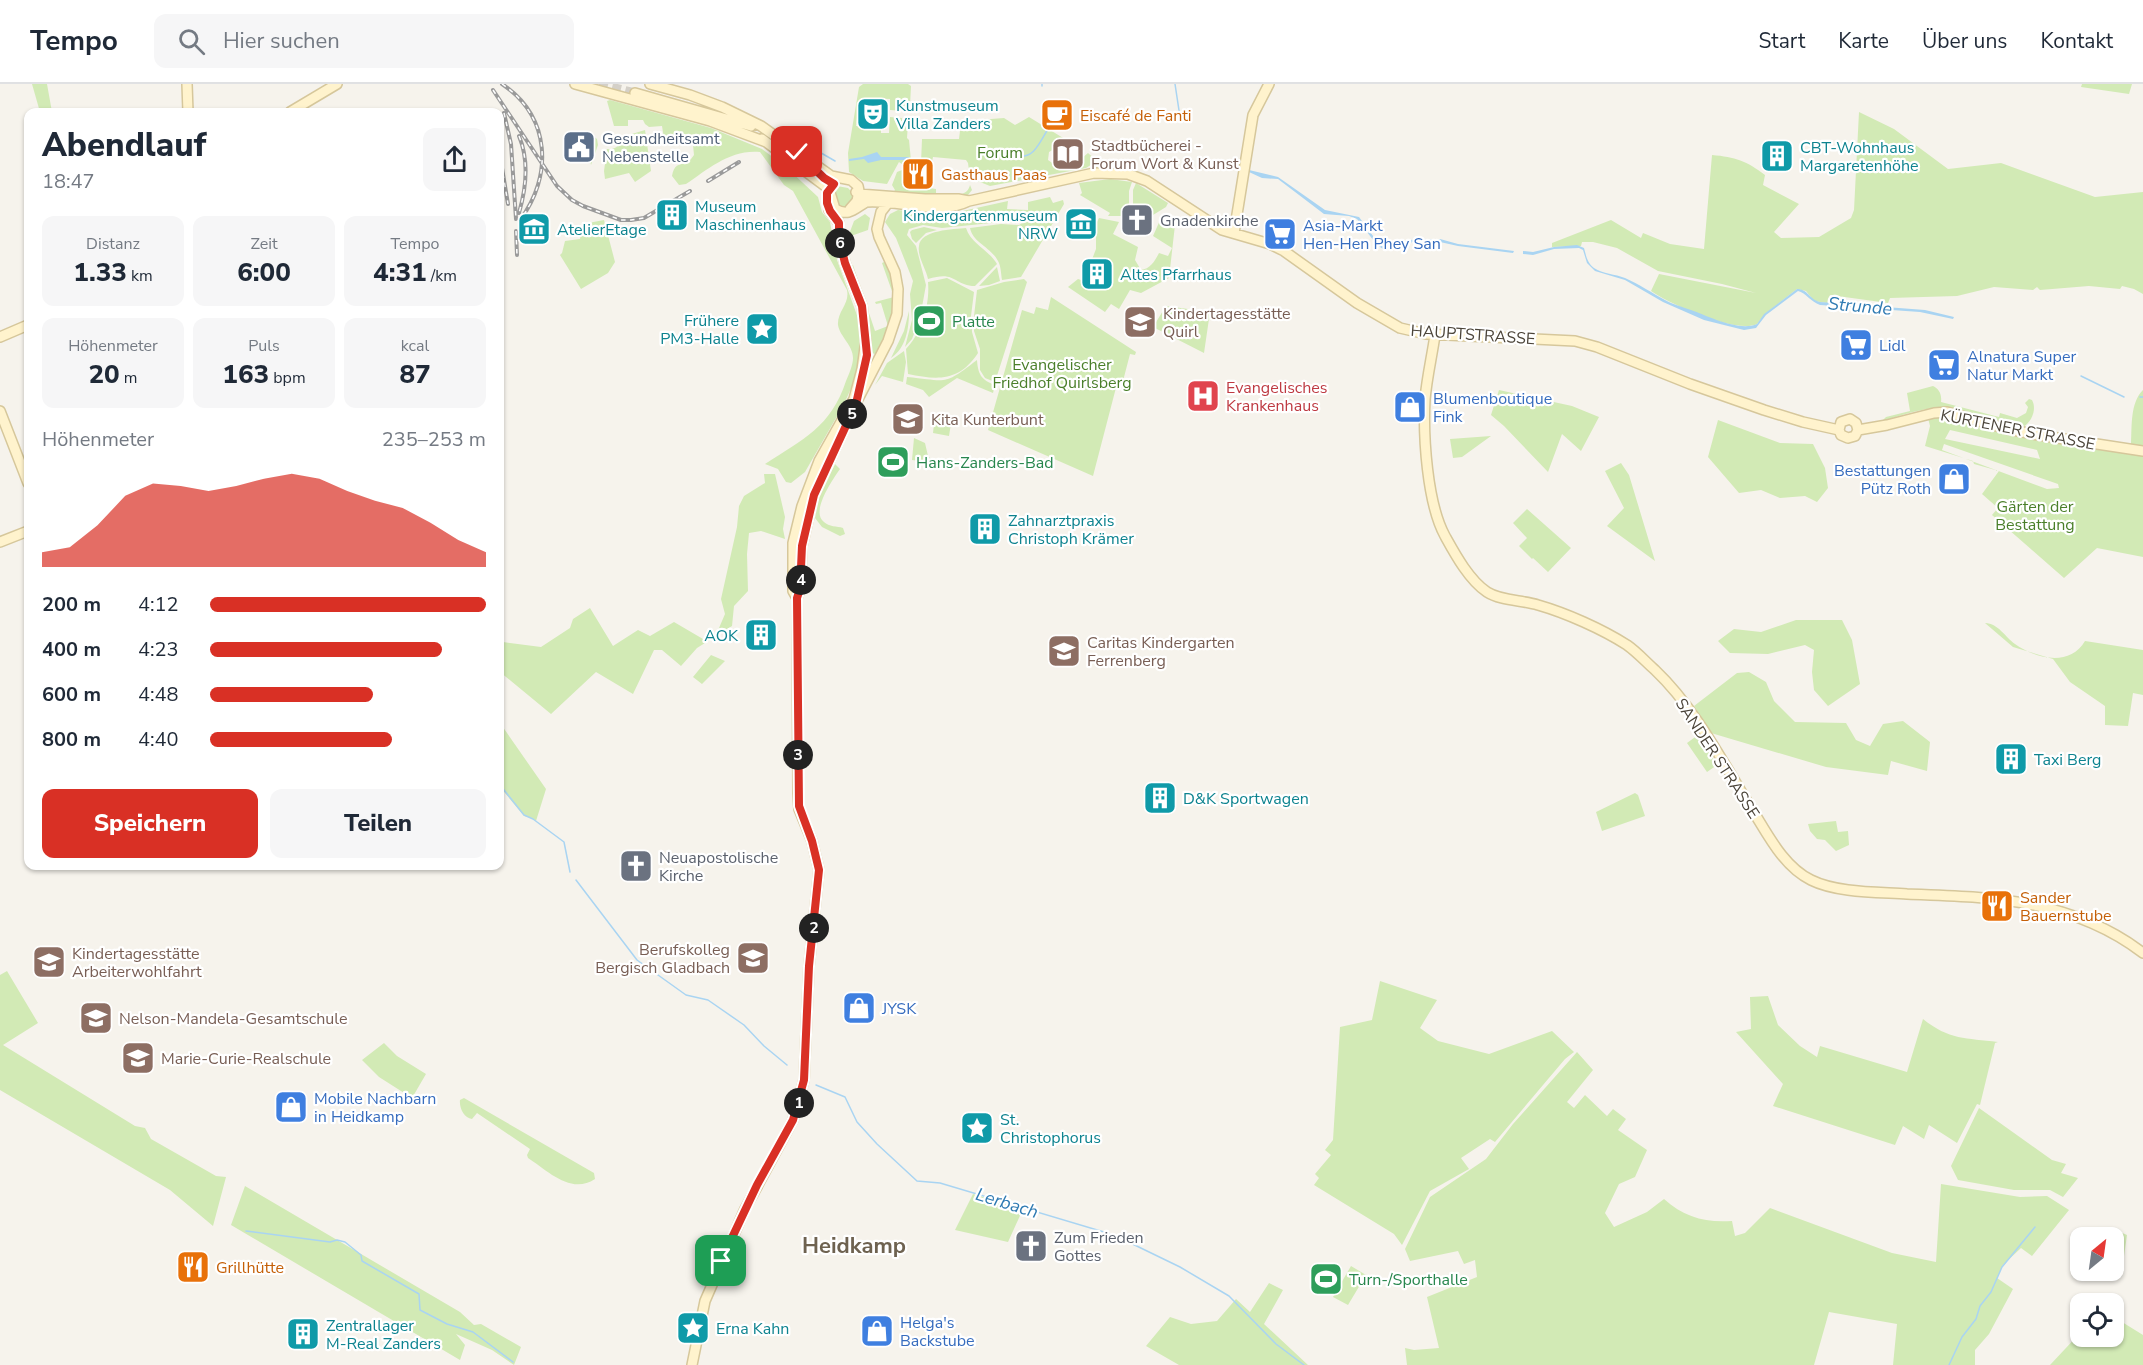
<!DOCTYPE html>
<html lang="de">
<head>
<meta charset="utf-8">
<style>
  :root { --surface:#fff; --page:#f6f6f7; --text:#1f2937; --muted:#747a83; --line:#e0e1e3; --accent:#d93025 }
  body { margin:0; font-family:"Nunito Sans",sans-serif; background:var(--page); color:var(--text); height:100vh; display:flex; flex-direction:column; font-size:22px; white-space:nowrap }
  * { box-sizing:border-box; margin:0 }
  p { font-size:20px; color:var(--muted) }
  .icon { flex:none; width:33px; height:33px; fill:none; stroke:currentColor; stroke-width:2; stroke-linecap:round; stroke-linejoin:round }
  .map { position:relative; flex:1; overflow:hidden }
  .drawer { position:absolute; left:24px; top:24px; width:480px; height:762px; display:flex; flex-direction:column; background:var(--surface); border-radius:12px; box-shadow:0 2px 4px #0004 }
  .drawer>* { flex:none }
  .needle { width:39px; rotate:29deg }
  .fabs { position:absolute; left:2070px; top:1143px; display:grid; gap:12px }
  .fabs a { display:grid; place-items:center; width:54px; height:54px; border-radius:12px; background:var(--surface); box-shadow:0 2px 4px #0004; font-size:30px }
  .pin { position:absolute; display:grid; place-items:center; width:51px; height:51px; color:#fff; margin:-26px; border-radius:12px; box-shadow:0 3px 9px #0006 }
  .km { position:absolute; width:30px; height:30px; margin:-15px; border-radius:50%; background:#222; color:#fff; font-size:16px; line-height:30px; text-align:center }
  .round { display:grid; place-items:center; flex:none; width:63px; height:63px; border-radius:12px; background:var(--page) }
  .head { display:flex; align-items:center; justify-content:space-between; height:102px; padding:0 18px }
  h1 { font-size:33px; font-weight:800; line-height:45px }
  .figures { display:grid; grid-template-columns:repeat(3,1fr); gap:9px; height:102px; padding:6px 18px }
  .figures div { display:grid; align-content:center; border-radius:12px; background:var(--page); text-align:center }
  .figures b { font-size:26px; font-weight:800 }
  .figures small { font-size:16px; font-weight:400 }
  .figures p { font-size:16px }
  .chart { height:168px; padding:12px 18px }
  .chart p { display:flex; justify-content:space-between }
  .chart svg { width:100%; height:108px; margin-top:6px; fill:var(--accent); opacity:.7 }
  .cta { display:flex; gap:12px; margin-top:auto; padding:12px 18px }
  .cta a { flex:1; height:69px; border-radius:12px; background:var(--accent); color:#fff; font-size:24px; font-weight:800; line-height:69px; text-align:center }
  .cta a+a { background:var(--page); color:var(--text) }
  ul { padding:0 18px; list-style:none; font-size:20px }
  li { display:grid; grid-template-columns:96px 72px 1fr; align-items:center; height:45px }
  li i { height:15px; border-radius:8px; background:var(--accent) }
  header { display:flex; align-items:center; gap:36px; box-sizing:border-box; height:84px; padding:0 30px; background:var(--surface); border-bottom:2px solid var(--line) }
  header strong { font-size:28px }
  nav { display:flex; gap:33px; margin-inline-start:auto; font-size:21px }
  .search { width:420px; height:54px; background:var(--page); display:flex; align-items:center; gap:15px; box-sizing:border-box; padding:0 21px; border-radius:12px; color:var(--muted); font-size:22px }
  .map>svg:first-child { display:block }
</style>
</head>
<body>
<header>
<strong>Tempo</strong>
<div class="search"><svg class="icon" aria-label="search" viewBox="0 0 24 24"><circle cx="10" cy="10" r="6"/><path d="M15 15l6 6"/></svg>Hier suchen</div>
<nav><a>Start</a><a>Karte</a><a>Über uns</a><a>Kontakt</a></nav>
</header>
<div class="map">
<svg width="2143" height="1281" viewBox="0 0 2143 1281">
  <rect width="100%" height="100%" fill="#f6f3ec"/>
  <path fill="#d2eab5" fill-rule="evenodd" d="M32,0H47L52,28H40Z
    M863,0H908L911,2L910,22L903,23V27L890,26V15L863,14L858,26L856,42L881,43V49H889L890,33L902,34V37L908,39L907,54L909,56L911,77L908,80L903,81L899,78L887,100L863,97L849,88L848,69L859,3Z
    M2082,0H2132L2129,10L2081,3Z
    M610,16L711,44L762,65L786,83L818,113L822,128L830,138L837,176L858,234L860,252L858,280L853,300L844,320L805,388L791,399L786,398L778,385L765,380C803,355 831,343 846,297C849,290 853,281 853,274C853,261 840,253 838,241C837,227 850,220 847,206L793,107L784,101L760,68C731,65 708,85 686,100L679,101L672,92C674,81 678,80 688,79L694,71L693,61L682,53L675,61H665L662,42L649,43L645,40L643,36H628V42H614L607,17Z
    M1859,28L1894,45L1948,85L2001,79L2095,113L2143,108V210L2134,205L2122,202L2120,205L2089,202L2040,206L2037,203L2033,206L1994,203L1957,212L1890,214L1888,219L1830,211L1827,219L1814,217L1806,207L1797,205L1765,230L1757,240C1735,250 1670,220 1651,207L1659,190L1756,209L1722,200L1658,187L1617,164L1593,158H1582L1581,162L1552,163V159L1611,136L1641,154L1643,149L1670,160L1704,165L1712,71C1735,73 1747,77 1765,91L1763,101L1799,120L1774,148L1781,154L1819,153L1851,134L1854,126Z
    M1029,33L1068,57L1049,68L1048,76L1058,83L1065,80L1071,83L1081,78V75L1088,69L1097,77L1086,84L990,102L970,94L968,79L966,76L933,73L931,82L921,79L922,55H959L960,47H978V36L1004,34L1015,41Z
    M645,46L651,87L635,98L629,89L605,95L604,87L607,65C615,66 622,61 622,53Z
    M591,50L597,55L598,61L591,81L585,52Z
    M907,84L902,95L908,101L936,105V112C948,111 967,115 970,101L972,106L968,111L930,113L893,109L895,106L892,101L897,88Z
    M1110,95L1132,98L1129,107V128L1123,132H1108L1110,129L1080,111L1082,109L1079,99Z
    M1136,99L1168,119L1166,123L1153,131L1133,122V106Z
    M837,102L848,104L856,113L844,126L834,118L833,106Z
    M1050,113L1053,119L1063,116L1064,120L1021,193L1002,196C1001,190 1001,182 998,177C991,163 973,159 970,144L1001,140L1019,141L1029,135L1018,139L1001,138L942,144L923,141L909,145L907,151L916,162L926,201L920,234L912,255L905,263L912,236L910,210L913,197L896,154L885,138L890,130L898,126L922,129L958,128L1008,117L1007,125L1028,126V118Z
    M865,130L870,134L868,146L848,153L854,137Z
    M1099,134L1119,138L1113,150L1138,163L1135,176L1141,186C1150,185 1155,177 1159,169L1168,172L1172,164L1153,152L1161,134L1175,141L1169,194L1141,209L1130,206L1119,225L1111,220L1105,228L1068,203L1078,195L1105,204L1111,186L1091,178L1096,165V140Z
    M604,136L615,178L608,189L581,205L560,171L562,169L565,157L580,155L583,140Z
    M924,143L937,146L926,149L916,159L912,155L910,148L912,146Z
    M966,144C971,160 989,166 997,180L975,202C953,201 956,186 928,195C926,185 917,172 919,162C920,146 954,145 966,144Z
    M884,178C888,183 890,189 892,196C900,223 889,244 878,269L874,270L870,266L851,183L853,181L875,247L888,242L881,219L876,220L875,218L894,213L882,179Z
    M997,183L1000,197L989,201L979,202Z
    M947,194L974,208L971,232L972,248L978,269C959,298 937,296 908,290L906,265C922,249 930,220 928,198Z
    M1024,195L1027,198L995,298L985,294L980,286V265L974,247V232L977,206L1004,198Z
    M1051,213L1136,268L1135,271L1130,270L1123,297L1118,296L1093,392L988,346L1022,226L1034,230L1036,223L1048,226Z
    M1166,222L1210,228L1204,269L1153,243Z
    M909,227C909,245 906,264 891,274L904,247Z
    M904,267L906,278L903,298L882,292L875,301L887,279Z
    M977,276C978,290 981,296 995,301L993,309L957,294L929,313L923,306L906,300L907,293C949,297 943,302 977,276Z
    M1933,302C1939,305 1942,310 1941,318L1999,333L2000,329L2017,334L2026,329L2028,323L2025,319L2029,315L2032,316C2037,325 2032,338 2023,343C1996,339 1969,324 1941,324C1922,323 1901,332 1882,337L1886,333L1910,327L1907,309Z
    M1499,306L1572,322L1599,333L1581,367L1562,350L1548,388L1504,342L1491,331Z
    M2143,306V362L2131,360C2132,342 2130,319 2143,306Z
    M935,331L952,333L949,352L933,349Z
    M1939,332L1969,337L2003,349L2143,371V473L2097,464L2064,494L1992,431L1998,424L1982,410L1999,387L1974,380L1973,377L1925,362L1930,342L1928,334ZM1950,346L2037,366L2040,375L1945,355ZM1944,360L2058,400L2059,404L2047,405L1942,366Z
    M1718,336L1780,359L1813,360L1825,384L1828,404L1817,418L1805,412L1780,414L1761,406L1739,409L1708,373Z
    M1491,352L1462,373L1453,374L1450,355Z
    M914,354L925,359L928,372L935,379L912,376Z
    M1621,379L1629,391L1655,477L1607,442L1624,424L1605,387Z
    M835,380L840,385C833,395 810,428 824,438C829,443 837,442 843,444L845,450L840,452L822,443L815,434L819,414Z
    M764,390H775L785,433L783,445L785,455L761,447L749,449L747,470L748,507L734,522L732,542L697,564L681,582L662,566H654L633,610L596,588L551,630L500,588V561L503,558L541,563L570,544L573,535L590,524L613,562L638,546L650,552L674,538L703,555L714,550L719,544L725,530L721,515L737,443L739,422L744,412L765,399Z
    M1527,425L1571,464L1548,488L1533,474L1532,475L1519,462L1527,454L1513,439Z
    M1796,536H1842L1852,556L1860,600L1828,622L1814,606L1812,588L1814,566L1805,561L1768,570L1730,569L1718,557L1734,545L1761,548Z
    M1985,539C1999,540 2004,552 2015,560C2036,575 2070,583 2085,557L2143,566V611L2133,609L2128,642L2105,641V622L2070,598L2053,575L2013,563Z
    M711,571L725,577L702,600L693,593Z
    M1749,588L1766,598L1774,617L1795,638L1846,639L1856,656L1870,662L1883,640L1903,637L1930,658L1927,687L1891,677L1888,691L1826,683L1711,649L1694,622L1737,589Z
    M500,639L546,705L536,737L532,734L524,732L500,703Z
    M1698,651L1717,681L1707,688L1687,659Z
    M1635,709L1638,711L1645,732L1602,747L1596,728Z
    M1836,737L1838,748L1848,747L1849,761L1836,767L1825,756L1817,755L1810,747L1808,740Z
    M7,887L38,939L3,961L135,1042L145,1044L151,1055L216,1092L226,1093L213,1142L170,1106L0,1006V891Z
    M1380,897L1437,916L1420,944L1438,957L1489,970L1552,947L1574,968L1565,975L1495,1058L1490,1055L1461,1074L1469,1085L1430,1107L1402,1161L1394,1150L1314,1101L1319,1094L1315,1090L1331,1071L1325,1066L1333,1056L1340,943L1372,936Z
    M1768,912L1778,941L1800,962L1817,973L1820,962L1907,988L1923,935C1949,956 1966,954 1998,958L1995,959L1980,1021L1977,1020L1957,1059L1929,1041L1924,1055L1903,1042L1895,1061L1773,1022L1783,1000L1736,948L1751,945L1750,913Z
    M384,959L397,972L426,990L412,1014L379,993L362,976Z
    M1577,968L1593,986L1567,1018L1574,1024L1585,1011L1607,1032L1613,1025L1626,1035L1618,1046L1647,1066L1635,1093L1619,1100L1605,1129L1614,1143L1647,1128L1664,1115C1684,1133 1705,1139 1732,1137L1735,1152L1745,1149L1770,1124L1892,1169L1936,1178L1941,1100L2020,1113L2047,1112L2069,1126L2032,1172L2021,1164L2003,1181L1997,1194L2013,1205L1989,1250L1975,1266V1281H1893L1897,1240L1829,1228L1814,1281H1407L1405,1264L1414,1266L1439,1264L1427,1213L1477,1193L1475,1176L1464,1180L1458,1167L1410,1177L1405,1165L1430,1113L1486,1075L1513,1040Z
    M464,1014L594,1089L595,1095C571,1111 548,1087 528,1074L527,1071L530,1065L477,1029L472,1035C464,1034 459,1024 460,1016Z
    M1979,1024L2052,1076L2066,1080L2061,1089L2078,1094L2063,1113L2050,1106H2014L1958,1096L1951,1082Z
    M245,1102L460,1228L474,1241L481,1240L521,1263L514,1281L492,1266L456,1250L465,1261L460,1276L231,1141Z
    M973,1110L1023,1125L1008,1158L955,1146Z
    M2109,1148L2111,1150L2120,1148L2127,1151L2124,1172L2119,1176L2114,1177V1154L2103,1153Z
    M1351,1182L1366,1191L1348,1221L1333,1213Z
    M1269,1199L1283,1206L1264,1240L1308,1281H1179L1146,1262L1170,1233L1191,1240L1217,1237L1236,1215L1250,1228Z
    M2114,1233L2143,1251V1281H2050L2080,1249V1252H2114Z"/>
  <path fill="#a9d4f2" d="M877,68L881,73H909L910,76H881L868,79L864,75L849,77V75L862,73Z
    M1249,86L1278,93L1325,126L1359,133L1379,160L1384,163L1409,156L1440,155L1458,160L1514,167L1513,169L1458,162L1440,158L1417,157L1383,165L1377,161L1357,135L1349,132L1324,130L1278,95L1262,94L1249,88Z
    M1577,161L1584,164C1586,171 1587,179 1594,184C1603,190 1615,190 1625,194C1639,200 1652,209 1665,216C1674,221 1683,223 1691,226C1708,232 1739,248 1757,240L1764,230L1797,205C1808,205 1810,216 1820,218L1925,226L1954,233L1953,235L1920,228L1820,221C1811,218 1806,209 1798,207L1766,231L1756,244L1744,246L1704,236L1663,218L1625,196L1595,187L1587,179L1583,166L1579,164L1554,165L1533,171L1523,170V167L1533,168L1554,163Z"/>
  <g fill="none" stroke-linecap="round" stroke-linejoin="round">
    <path stroke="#a9d4f2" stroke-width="1.5" d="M1175,0L1180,33
      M1042,2V0
      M816,66L835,77
      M1006,74C1035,74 1034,68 1048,45
      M2081,292L2124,313
      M2140,313H2143
      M500,701L524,731L533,735L564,758L570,788
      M576,796L637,876L686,911L708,916L744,941L764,962L787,981
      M816,1001L845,1013L857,1038L877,1060L917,1097L940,1099L1114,1151L1180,1183L1229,1212L1276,1260L1304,1281
      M246,1147L330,1158L337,1156L345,1158L361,1171L362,1177L419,1210L420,1226L447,1240L473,1248L513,1278
      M1949,1281L1962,1253L1976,1235L1980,1222L1991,1208L2002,1183L2035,1143"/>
    <path stroke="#d4d0c8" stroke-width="9" stroke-dasharray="9 4.5" stroke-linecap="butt" d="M599,0L635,9"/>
    <g stroke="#d6c79b" stroke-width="12">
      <path id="secondary" d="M187,0L188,28
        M575,0L710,37L766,58
        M650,0L690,11L722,23L761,42L831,92L851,96L858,102L859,107L857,117L850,125
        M635,9L751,42
        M290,28L337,0
        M762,55L829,105
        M829,105L835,125C849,133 854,125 866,118C899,115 937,133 969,117L1094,89L1128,90L1147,97L1222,146L1270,160L1284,167L1357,219L1400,244L1426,250L1575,257L1597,263L1690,300L1764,326L1803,338L1839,346
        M856,108L859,110L925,115H958L969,117
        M829,126L839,139V154L845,179L862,222L866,260
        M1234,149L1253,31L1269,0
        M1435,251C1432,272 1427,293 1425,315C1423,352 1427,419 1445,452C1455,470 1469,496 1487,508C1501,517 1522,516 1538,521C1566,529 1602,545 1627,561C1637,568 1646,578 1655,586C1696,625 1723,679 1753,727C1768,751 1784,783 1811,796C1837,809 1878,808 1907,810C1992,813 2072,815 2143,869
        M0,253L28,241
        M0,327L28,399
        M1839,346L1841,338L1850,335L1856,339L1858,346
        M1839,346L1841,351L1848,354L1855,352L1858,346
        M1858,346L1887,341L1934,329L1947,328L2007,345L2038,351L2143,367
        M0,458L28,447
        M797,514L793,507V459L802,422L819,377L854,315L862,285L866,256
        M692,1281L705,1217L745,1125L793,1036L804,996L809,882L819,786L812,757L799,725L798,709L797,514L800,505L802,462L814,411L856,319L888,257L897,230L898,205L895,188L879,153L877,145L881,128L888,119"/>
    </g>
    <use href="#secondary" stroke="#fff3cd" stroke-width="9"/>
    <g stroke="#9a9a9a" stroke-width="4">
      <path id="rail" d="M502,0C551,33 553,92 520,136
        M493,6L557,102L572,116L583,122L621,136H631L644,134L690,107
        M504,29L511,60L516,135
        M519,52C529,76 526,105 519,129
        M500,72L508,120
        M708,97L739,78
        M516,147L517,171"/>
    </g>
    <use href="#rail" stroke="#fff" stroke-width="1.5" stroke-dasharray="4.5" stroke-linecap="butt"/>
  </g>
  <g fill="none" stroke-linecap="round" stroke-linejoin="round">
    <g stroke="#fff" stroke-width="12">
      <path id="route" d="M721,1177L757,1101L793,1036L804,996L809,882L819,786L812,757L799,722L797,514L800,505L802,462L814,411L856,320L867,271L862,222L845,179L839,154V139L830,127L827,119V109L834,100L824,94L797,68"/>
    </g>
    <use href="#route" stroke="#d93025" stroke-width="8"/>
  </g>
  <defs>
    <g id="theatre-square" transform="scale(1.725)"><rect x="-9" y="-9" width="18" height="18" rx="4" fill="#0f9aa8" stroke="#fff"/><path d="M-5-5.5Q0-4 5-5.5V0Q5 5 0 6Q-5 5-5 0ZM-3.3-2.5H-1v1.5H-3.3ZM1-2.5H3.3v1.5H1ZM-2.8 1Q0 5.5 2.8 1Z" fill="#fff"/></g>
    <g id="cafe-square" transform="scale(1.725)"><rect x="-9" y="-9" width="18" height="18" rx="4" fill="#e8710a" stroke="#fff"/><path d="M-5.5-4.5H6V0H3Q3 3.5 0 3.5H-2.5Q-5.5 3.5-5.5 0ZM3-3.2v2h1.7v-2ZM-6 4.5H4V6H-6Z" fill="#fff"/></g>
    <g id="civic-square" transform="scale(1.725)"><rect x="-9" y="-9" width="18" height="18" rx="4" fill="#5c6f8a" stroke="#fff"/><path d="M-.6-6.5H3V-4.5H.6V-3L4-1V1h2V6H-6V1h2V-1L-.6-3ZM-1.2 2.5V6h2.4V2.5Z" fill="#fff"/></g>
    <g id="library-square" transform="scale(1.725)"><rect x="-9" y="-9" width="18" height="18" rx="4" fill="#8d6e63" stroke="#fff"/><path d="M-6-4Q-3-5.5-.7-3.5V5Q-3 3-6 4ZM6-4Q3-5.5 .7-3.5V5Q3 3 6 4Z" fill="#fff"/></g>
    <g id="building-square" transform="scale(1.725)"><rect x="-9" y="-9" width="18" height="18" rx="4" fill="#0f9aa8" stroke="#fff"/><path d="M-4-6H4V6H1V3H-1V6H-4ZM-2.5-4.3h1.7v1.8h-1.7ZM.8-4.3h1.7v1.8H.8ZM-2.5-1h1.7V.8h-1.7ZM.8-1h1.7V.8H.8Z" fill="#fff"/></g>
    <g id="restaurant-square" transform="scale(1.725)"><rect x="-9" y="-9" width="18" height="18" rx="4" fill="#e8710a" stroke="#fff"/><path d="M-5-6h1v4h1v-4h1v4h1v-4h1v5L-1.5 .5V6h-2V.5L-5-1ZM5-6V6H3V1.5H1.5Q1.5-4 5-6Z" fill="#fff"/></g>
    <g id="church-square" transform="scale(1.725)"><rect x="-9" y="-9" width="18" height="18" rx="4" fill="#6b7280" stroke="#fff"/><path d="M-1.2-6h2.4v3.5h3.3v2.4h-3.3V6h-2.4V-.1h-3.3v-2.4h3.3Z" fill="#fff"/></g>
    <g id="museum-square" transform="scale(1.725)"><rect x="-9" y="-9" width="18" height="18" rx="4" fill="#0f9aa8" stroke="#fff"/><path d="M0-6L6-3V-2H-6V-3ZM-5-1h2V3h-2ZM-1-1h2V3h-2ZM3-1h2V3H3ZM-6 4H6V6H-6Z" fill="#fff"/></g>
    <g id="supermarket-square" transform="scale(1.725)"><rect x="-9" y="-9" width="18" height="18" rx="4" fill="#3f7fe0" stroke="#fff"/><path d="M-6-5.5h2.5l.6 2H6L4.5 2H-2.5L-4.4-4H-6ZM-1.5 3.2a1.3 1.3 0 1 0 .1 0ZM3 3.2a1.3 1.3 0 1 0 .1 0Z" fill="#fff"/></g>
    <g id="stadium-square" transform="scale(1.725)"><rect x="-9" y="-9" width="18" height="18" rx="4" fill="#2e9e5b" stroke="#fff"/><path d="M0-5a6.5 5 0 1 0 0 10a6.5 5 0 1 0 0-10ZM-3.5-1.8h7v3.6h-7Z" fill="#fff"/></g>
    <g id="school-square" transform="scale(1.725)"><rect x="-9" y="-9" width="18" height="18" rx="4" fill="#8d6e63" stroke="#fff"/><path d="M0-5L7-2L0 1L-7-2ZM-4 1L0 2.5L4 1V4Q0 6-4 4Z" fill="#fff"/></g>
    <g id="sight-square" transform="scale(1.725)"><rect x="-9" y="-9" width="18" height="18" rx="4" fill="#0f9aa8" stroke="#fff"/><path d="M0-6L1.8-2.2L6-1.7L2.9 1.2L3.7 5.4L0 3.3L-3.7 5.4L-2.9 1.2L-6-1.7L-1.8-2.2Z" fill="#fff"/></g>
    <g id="hospital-square" transform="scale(1.725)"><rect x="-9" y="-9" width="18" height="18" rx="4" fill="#e0444e" stroke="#fff"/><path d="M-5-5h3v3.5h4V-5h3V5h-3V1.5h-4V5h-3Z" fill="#fff"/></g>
    <g id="shop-square" transform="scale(1.725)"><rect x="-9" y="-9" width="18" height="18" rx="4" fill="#3f7fe0" stroke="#fff"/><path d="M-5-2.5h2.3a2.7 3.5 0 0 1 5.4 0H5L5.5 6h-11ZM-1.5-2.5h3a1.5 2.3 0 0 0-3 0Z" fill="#fff"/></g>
    <g id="university-square" transform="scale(1.725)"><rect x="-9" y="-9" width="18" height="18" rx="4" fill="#8d6e63" stroke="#fff"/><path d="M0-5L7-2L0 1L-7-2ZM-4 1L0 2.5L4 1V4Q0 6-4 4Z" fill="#fff"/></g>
  </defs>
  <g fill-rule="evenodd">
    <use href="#theatre-square" x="873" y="30"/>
    <use href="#cafe-square" x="1057" y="31"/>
    <use href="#civic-square" x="579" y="63"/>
    <use href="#library-square" x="1068" y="70"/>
    <use href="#building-square" x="1777" y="72"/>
    <use href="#restaurant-square" x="918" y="90"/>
    <use href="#building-square" x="672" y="131"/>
    <use href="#church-square" x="1137" y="136"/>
    <use href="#museum-square" x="1081" y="140"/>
    <use href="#museum-square" x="534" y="145"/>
    <use href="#supermarket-square" x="1280" y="150"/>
    <use href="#building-square" x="1097" y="190"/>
    <use href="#stadium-square" x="929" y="237"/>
    <use href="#school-square" x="1140" y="238"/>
    <use href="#sight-square" x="762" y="245"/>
    <use href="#supermarket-square" x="1856" y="261"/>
    <use href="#supermarket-square" x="1944" y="281"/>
    <use href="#hospital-square" x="1203" y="312"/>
    <use href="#shop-square" x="1410" y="323"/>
    <use href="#school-square" x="908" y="335"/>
    <use href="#stadium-square" x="893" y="378"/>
    <use href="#shop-square" x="1954" y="395"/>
    <use href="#building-square" x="985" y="445"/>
    <use href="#building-square" x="761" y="551"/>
    <use href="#school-square" x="1064" y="567"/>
    <use href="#building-square" x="2011" y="675"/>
    <use href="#building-square" x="1160" y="714"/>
    <use href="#church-square" x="636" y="782"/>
    <use href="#restaurant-square" x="1997" y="822"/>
    <use href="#university-square" x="753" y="874"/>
    <use href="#school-square" x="49" y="878"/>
    <use href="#shop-square" x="859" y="924"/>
    <use href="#school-square" x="96" y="934"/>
    <use href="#school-square" x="138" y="974"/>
    <use href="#shop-square" x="291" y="1023"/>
    <use href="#sight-square" x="977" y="1044"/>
    <use href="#church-square" x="1031" y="1162"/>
    <use href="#restaurant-square" x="193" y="1183"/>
    <use href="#stadium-square" x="1326" y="1195"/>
    <use href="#sight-square" x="693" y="1244"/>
    <use href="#shop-square" x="877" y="1247"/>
    <use href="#building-square" x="303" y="1250"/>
  </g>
  <g text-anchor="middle" stroke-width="4.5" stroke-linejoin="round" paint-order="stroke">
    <g font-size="16" fill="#0d838f" stroke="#fff" text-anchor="start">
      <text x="896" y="27">Kunstmuseum<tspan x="896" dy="18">Villa Zanders</tspan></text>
      <text x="1800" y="69">CBT-Wohnhaus<tspan x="1800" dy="18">Margaretenhöhe</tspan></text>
      <text x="695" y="128">Museum<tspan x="695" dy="18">Maschinenhaus</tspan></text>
      <text x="1058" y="137" text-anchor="end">Kindergartenmuseum<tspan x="1058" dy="18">NRW</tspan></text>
      <text x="557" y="151">AtelierEtage</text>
      <text x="1120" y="196">Altes Pfarrhaus</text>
      <text x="739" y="242" text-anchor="end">Frühere<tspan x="739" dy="18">PM3-Halle</tspan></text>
      <text x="1008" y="442">Zahnarztpraxis<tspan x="1008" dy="18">Christoph Krämer</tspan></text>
      <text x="738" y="557" text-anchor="end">AOK</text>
      <text x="2034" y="681">Taxi Berg</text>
      <text x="1183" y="720">D&amp;K Sportwagen</text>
      <text x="1000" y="1041">St.<tspan x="1000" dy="18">Christophorus</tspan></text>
      <text x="326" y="1247">Zentrallager<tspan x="326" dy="18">M-Real Zanders</tspan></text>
      <text x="716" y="1250">Erna Kahn</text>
    </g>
    <g font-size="16" fill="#c56008" stroke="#fff" text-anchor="start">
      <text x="1080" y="37">Eiscafé de Fanti</text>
      <text x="941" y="96">Gasthaus Paas</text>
      <text x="2020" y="819">Sander<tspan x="2020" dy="18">Bauernstube</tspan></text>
      <text x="216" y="1189">Grillhütte</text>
    </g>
    <g font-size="16" fill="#4e5e75" stroke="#fff" text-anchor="start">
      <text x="602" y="60">Gesundheitsamt<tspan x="602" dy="18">Nebenstelle</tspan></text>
    </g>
    <g font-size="16" fill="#785e54" stroke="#fff" text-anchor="start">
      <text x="1091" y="67">Stadtbücherei -<tspan x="1091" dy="18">Forum Wort &amp; Kunst</tspan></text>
      <text x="1163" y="235">Kindertagesstätte<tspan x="1163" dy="18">Quirl</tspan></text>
      <text x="931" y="341">Kita Kunterbunt</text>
      <text x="1087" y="564">Caritas Kindergarten<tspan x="1087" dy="18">Ferrenberg</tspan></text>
      <text x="730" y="871" text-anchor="end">Berufskolleg<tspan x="730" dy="18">Bergisch Gladbach</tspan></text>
      <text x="72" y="875">Kindertagesstätte<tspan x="72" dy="18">Arbeiterwohlfahrt</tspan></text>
      <text x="119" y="940">Nelson-Mandela-Gesamtschule</text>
      <text x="161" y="980">Marie-Curie-Realschule</text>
    </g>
    <g font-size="16" fill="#4a7f2a" stroke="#fff">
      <text x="1000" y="74">Forum</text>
      <text x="1062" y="286">Evangelischer<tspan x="1062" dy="18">Friedhof Quirlsberg</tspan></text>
      <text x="2035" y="428">Gärten der<tspan x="2035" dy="18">Bestattung</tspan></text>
    </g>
    <g font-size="16" fill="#5b616d" stroke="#fff" text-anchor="start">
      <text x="1160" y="142">Gnadenkirche</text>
      <text x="659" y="779">Neuapostolische<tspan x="659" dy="18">Kirche</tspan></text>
      <text x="1054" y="1159">Zum Frieden<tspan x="1054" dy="18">Gottes</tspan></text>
    </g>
    <g font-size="16" fill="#366cbe" stroke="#fff" text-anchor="start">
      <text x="1303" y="147">Asia-Markt<tspan x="1303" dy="18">Hen-Hen Phey San</tspan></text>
      <text x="1879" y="267">Lidl</text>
      <text x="1967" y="278">Alnatura Super<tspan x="1967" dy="18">Natur Markt</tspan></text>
      <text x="1433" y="320">Blumenboutique<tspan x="1433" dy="18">Fink</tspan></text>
      <text x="1931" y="392" text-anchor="end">Bestattungen<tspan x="1931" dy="18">Pütz Roth</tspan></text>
      <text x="882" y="930">JYSK</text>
      <text x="314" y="1020">Mobile Nachbarn<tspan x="314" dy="18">in Heidkamp</tspan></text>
      <text x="900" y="1244">Helga's<tspan x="900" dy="18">Backstube</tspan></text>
    </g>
    <g font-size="16" fill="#27864d" stroke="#fff" text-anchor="start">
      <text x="952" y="243">Platte</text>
      <text x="916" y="384">Hans-Zanders-Bad</text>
      <text x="1349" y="1201">Turn-/Sporthalle</text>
    </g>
    <g font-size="16" fill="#4b4439" stroke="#fff">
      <text transform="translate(1473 250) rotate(4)" y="6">HAUPTSTRASSE</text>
      <text transform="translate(2018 345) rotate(11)" y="6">KÜRTENER STRASSE</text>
      <text transform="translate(1718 674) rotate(57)" y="6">SANDER STRASSE</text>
    </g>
    <g font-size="16" fill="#be3a42" stroke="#fff" text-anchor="start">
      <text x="1226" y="309">Evangelisches<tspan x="1226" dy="18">Krankenhaus</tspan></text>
    </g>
    <g font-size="18" font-style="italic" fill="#2e7ab2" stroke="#fff">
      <text transform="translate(1860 222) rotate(5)" y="6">Strunde</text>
      <text transform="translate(1007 1119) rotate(17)" y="6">Lerbach</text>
    </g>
    <g font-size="22" font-weight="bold" fill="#6e6250" stroke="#fff">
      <text x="854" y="1169">Heidkamp</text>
    </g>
  </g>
</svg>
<div class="fabs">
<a><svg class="needle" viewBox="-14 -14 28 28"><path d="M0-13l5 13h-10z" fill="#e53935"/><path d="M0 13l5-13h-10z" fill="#747a83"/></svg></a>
<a><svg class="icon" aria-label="locate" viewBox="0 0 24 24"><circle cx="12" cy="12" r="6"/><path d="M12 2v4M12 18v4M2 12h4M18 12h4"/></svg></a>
</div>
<div class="pin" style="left:721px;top:1177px;background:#1e9e55"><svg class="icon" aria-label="arrive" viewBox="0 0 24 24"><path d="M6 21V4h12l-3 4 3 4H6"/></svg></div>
<div class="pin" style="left:797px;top:68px;background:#d93025"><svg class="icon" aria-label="check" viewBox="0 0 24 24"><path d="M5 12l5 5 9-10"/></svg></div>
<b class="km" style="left:799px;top:1019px">1</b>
<b class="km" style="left:814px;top:844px">2</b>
<b class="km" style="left:798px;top:671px">3</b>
<b class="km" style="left:801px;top:496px">4</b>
<b class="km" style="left:852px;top:330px">5</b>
<b class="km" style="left:840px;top:159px">6</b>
<section class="drawer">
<div class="head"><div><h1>Abendlauf</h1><p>18:47</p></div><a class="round"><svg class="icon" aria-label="share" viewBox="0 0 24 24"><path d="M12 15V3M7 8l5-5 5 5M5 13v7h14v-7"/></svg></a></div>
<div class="figures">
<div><p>Distanz</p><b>1.33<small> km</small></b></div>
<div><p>Zeit</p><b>6:00</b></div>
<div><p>Tempo</p><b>4:31<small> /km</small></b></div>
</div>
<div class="figures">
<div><p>Höhenmeter</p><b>20<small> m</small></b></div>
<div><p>Puls</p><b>163<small> bpm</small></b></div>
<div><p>kcal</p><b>87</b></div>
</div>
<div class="chart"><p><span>Höhenmeter</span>235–253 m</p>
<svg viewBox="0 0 160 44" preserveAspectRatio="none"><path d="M0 44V38L10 36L20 27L30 15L40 10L50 11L60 13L70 11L80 8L90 6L100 8L110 13L120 17L130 20L140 26L150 33L160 38V44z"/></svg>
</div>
<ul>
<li><b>200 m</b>4:12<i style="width:100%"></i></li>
<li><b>400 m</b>4:23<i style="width:84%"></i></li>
<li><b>600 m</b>4:48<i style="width:59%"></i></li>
<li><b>800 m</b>4:40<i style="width:66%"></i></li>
</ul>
<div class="cta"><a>Speichern</a><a>Teilen</a></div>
</section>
</div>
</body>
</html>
